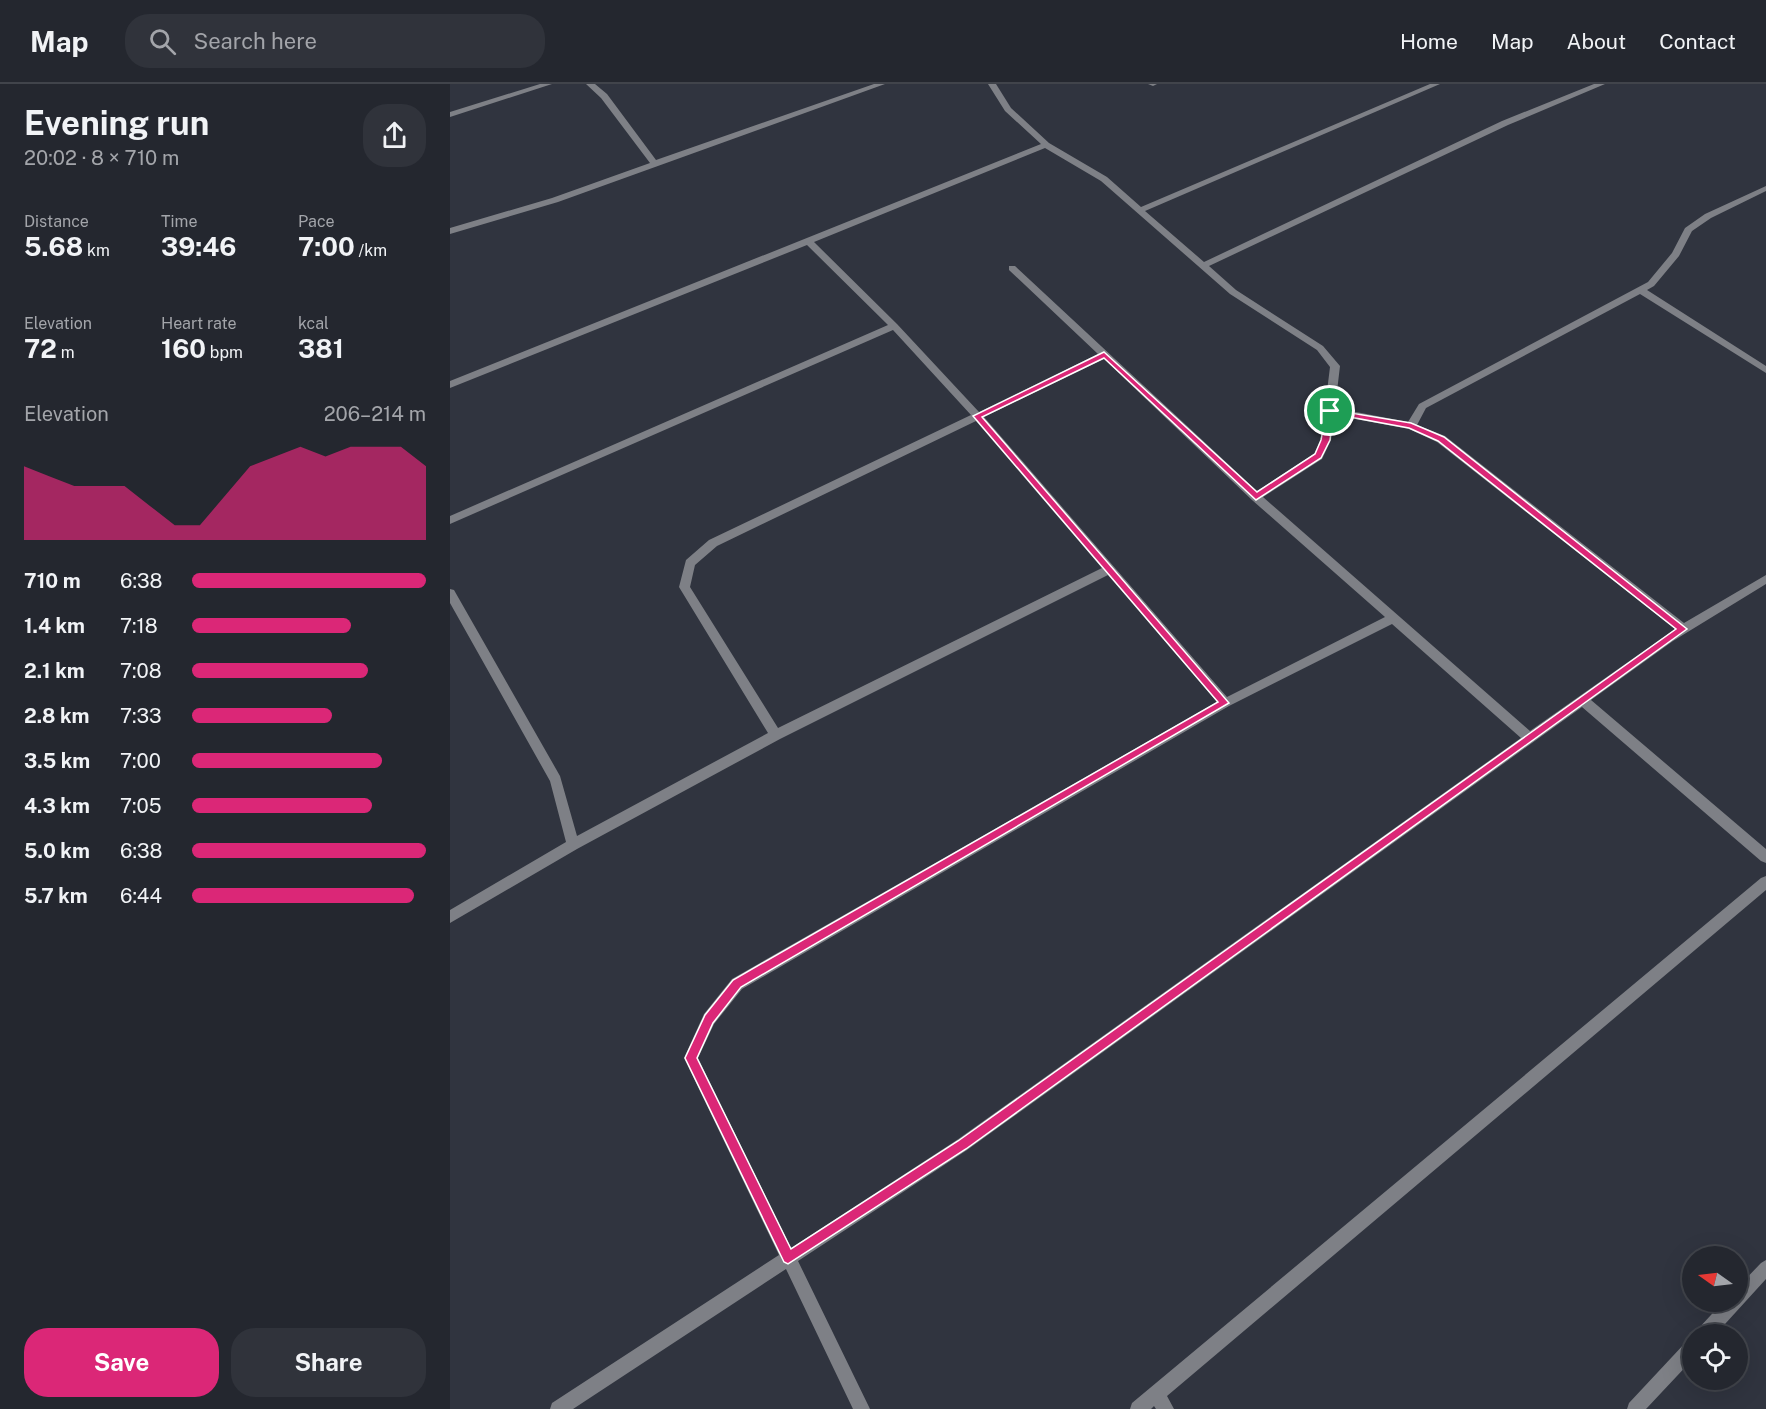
<!DOCTYPE html>
<html lang="en">
<head>
<meta charset="utf-8">
<style>
  :root { --surface:#24272f; --page:#30333b; --text:#f1f3f6; --muted:#a3a5aa; --line:#41444b; --accent:#db2777 }
  body { margin:0; font-family:"Public Sans",sans-serif; background:var(--page); color:var(--text); height:100vh; display:flex; flex-direction:column; font-size:22px; white-space:nowrap }
  * { box-sizing:border-box; margin:0 }
  p { font-size:20px; color:var(--muted) }
  .icon { flex:none; width:33px; height:33px; fill:none; stroke:currentColor; stroke-width:2; stroke-linecap:round; stroke-linejoin:round }
  .map { position:relative; flex:1; overflow:hidden }
  .drawer { display:flex; flex-direction:column; background:var(--surface); width:450px }
  .drawer>* { flex:none }
  .needle { width:39px; rotate:284deg }
  .buttons { position:absolute; left:1232px; top:1162px; display:grid; gap:12px }
  .buttons a { display:grid; place-items:center; width:66px; height:66px; border-radius:50%; background:var(--surface); box-shadow:0 6px 24px #0002,0 0 0 2px var(--line); font-size:30px }
  .pin { position:absolute; display:grid; place-items:center; width:51px; height:51px; color:#fff; margin:-26px; border:3px solid #fff; border-radius:50%; box-shadow:0 2px 6px #0007 }
  .round { display:grid; place-items:center; flex:none; width:63px; height:63px; border-radius:24px; background:var(--page) }
  .summary { display:flex; align-items:center; justify-content:space-between; height:102px; padding:0 24px }
  h1 { font-size:33px; font-weight:700; line-height:45px }
  .stats { display:grid; grid-template-columns:repeat(3,1fr); gap:9px; height:102px; padding:6px 24px }
  .stats div { display:grid; align-content:center }
  .stats b { font-size:26px; font-weight:700 }
  .stats small { font-size:16px; font-weight:400 }
  .stats p { font-size:16px }
  .chart { height:168px; padding:12px 24px }
  .chart p { display:flex; justify-content:space-between }
  .chart svg { width:100%; height:108px; margin-top:6px; fill:var(--accent); opacity:.7 }
  .button { display:flex; gap:12px; margin-top:auto; padding:12px 24px }
  .button a { flex:1; height:69px; border-radius:24px; background:var(--accent); color:#fff; font-size:24px; font-weight:700; line-height:69px; text-align:center }
  .button a+a { background:var(--page); color:var(--text) }
  ul { padding:0 24px; list-style:none; font-size:20px }
  li { display:grid; grid-template-columns:96px 72px 1fr; align-items:center; height:45px }
  li i { height:15px; border-radius:8px; background:var(--accent) }
  header { display:flex; align-items:center; gap:36px; box-sizing:border-box; height:84px; padding:0 30px; background:var(--surface); border-bottom:2px solid var(--line) }
  header strong { font-size:28px }
  nav { display:flex; gap:33px; margin-inline-start:auto; font-size:21px }
  .search { width:420px; height:54px; background:var(--page); display:flex; align-items:center; gap:15px; box-sizing:border-box; padding:0 21px; border-radius:24px; color:var(--muted); font-size:22px }
  main { display:flex; flex:1; min-height:0 }
  .map>svg:first-child { display:block }
</style>
</head>
<body>
<header>
<strong>Map</strong>
<div class="search"><svg class="icon" aria-label="search" viewBox="0 0 24 24"><circle cx="10" cy="10" r="6"/><path d="M15 15l6 6"/></svg>Search here</div>
<nav><a>Home</a><a>Map</a><a>About</a><a>Contact</a></nav>
</header>
<main>
<section class="drawer">
<div class="summary"><div><h1>Evening run</h1><p>20:02 · 8 × 710 m</p></div><a class="round"><svg class="icon" aria-label="share" viewBox="0 0 24 24"><path d="M12 15V3M7 8l5-5 5 5M5 13v7h14v-7"/></svg></a></div>
<div class="stats">
<div><p>Distance</p><b>5.68<small> km</small></b></div>
<div><p>Time</p><b>39:46</b></div>
<div><p>Pace</p><b>7:00<small> /km</small></b></div>
</div>
<div class="stats">
<div><p>Elevation</p><b>72<small> m</small></b></div>
<div><p>Heart rate</p><b>160<small> bpm</small></b></div>
<div><p>kcal</p><b>381</b></div>
</div>
<div class="chart"><p><span>Elevation</span>206–214 m</p>
<svg viewBox="0 0 160 44" preserveAspectRatio="none"><path d="M0 44V14L10 18L20 22L30 22L40 22L50 30L60 38L70 38L80 26L90 14L100 10L110 6L120 10L130 6L140 6L150 6L160 14V44z"/></svg>
</div>
<ul>
<li><b>710 m</b>6:38<i style="width:100%"></i></li>
<li><b>1.4 km</b>7:18<i style="width:68%"></i></li>
<li><b>2.1 km</b>7:08<i style="width:75%"></i></li>
<li><b>2.8 km</b>7:33<i style="width:60%"></i></li>
<li><b>3.5 km</b>7:00<i style="width:81%"></i></li>
<li><b>4.3 km</b>7:05<i style="width:77%"></i></li>
<li><b>5.0 km</b>6:38<i style="width:100%"></i></li>
<li><b>5.7 km</b>6:44<i style="width:95%"></i></li>
</ul>
<div class="button"><a>Save</a><a>Share</a></div>
</section>
<div class="map">
<svg width="1316" height="1325" viewBox="0 0 1316 1325">
  <rect width="100%" height="100%" fill="#30343f"/>
  <g fill="none" stroke-linecap="round" stroke-linejoin="round">
    <path fill="#7e8086" fill-rule="evenodd" d="M90,0H102L0,33V28Z
      M136,0H145L157,10L206,76L424,0H435L108,118L0,150V144L102,114L200,79L151,14Z
      M538,0H546L561,24L599,59L657,93L691,123L980,0H990L695,127L754,178L1052,37L1144,0H1155L1058,41L759,182L786,206L873,262L890,282L885,324L958,338L969,320L1198,198L1222,169L1235,144L1255,130L1316,102V107L1261,134L1242,147L1229,172L1204,202L1197,206L1316,282V289L1190,210L976,324L967,341L995,352L1234,539L1316,491V500L1223,557L1141,616L1316,765V779L1311,777L1132,623L517,1066L348,1177L420,1325H403L336,1185L123,1325H100L102,1319L329,1171L234,974L254,930L282,895L767,618L658,491L330,655L127,765L0,839V826L116,758L100,697L0,519V505L4,506L110,692L127,752L318,649L229,503L236,476L259,456L521,331L443,246L0,440V432L438,241L357,161L0,304V297L591,60L555,27ZM595,64L651,97L780,210L867,266L880,283L871,356L864,370L807,407L565,182H559V186L648,270L529,328L447,240L364,158ZM654,275L802,416L935,533L777,613L534,333ZM884,331L959,345L987,358L1225,545L1080,647L813,413L872,375L881,356ZM526,337L652,484L328,644L240,503L245,481L267,462ZM942,540L1071,654L507,1056L341,1164L248,974L264,940L292,905L779,622Z
      M698,0H707L703,2Z
      M1316,792V806L717,1312L724,1325H706L704,1322L701,1325H680L682,1319L1311,794Z
      M1316,1176V1195L1265,1251H1246L1248,1245L1273,1218H1287V1204L1311,1179Z
      M1242,1256V1276L1196,1325H1177L1179,1319L1236,1258Z"/>
  </g>
  <path fill="#db2777" stroke="#fff" stroke-width="1.5" fill-rule="evenodd" d="M654,268L807,408L865,370L871,356L877,325L961,339L994,353L1237,545L516,1065L338,1180L334,1178L235,974L255,931L283,896L768,618L523,332ZM654,274L806,416L871,374L880,356L883,330L959,344L988,357L1226,545L508,1057L341,1165L247,974L263,939L291,903L779,619L532,333Z"/>
</svg>
<div class="buttons">
<a><svg class="needle" viewBox="-14 -14 28 28"><path d="M0-13l5 13h-10z" fill="#e53935"/><path d="M0 13l5-13h-10z" fill="#a3a5aa"/></svg></a>
<a><svg class="icon" aria-label="locate" viewBox="0 0 24 24"><circle cx="12" cy="12" r="6"/><path d="M12 2v4M12 18v4M2 12h4M18 12h4"/></svg></a>
</div>
<div class="pin" style="left:880px;top:327px;background:#1e9e55"><svg class="icon" aria-label="arrive" viewBox="0 0 24 24"><path d="M6 21V4h12l-3 4 3 4H6"/></svg></div>
</div>
</main>
</body>
</html>
